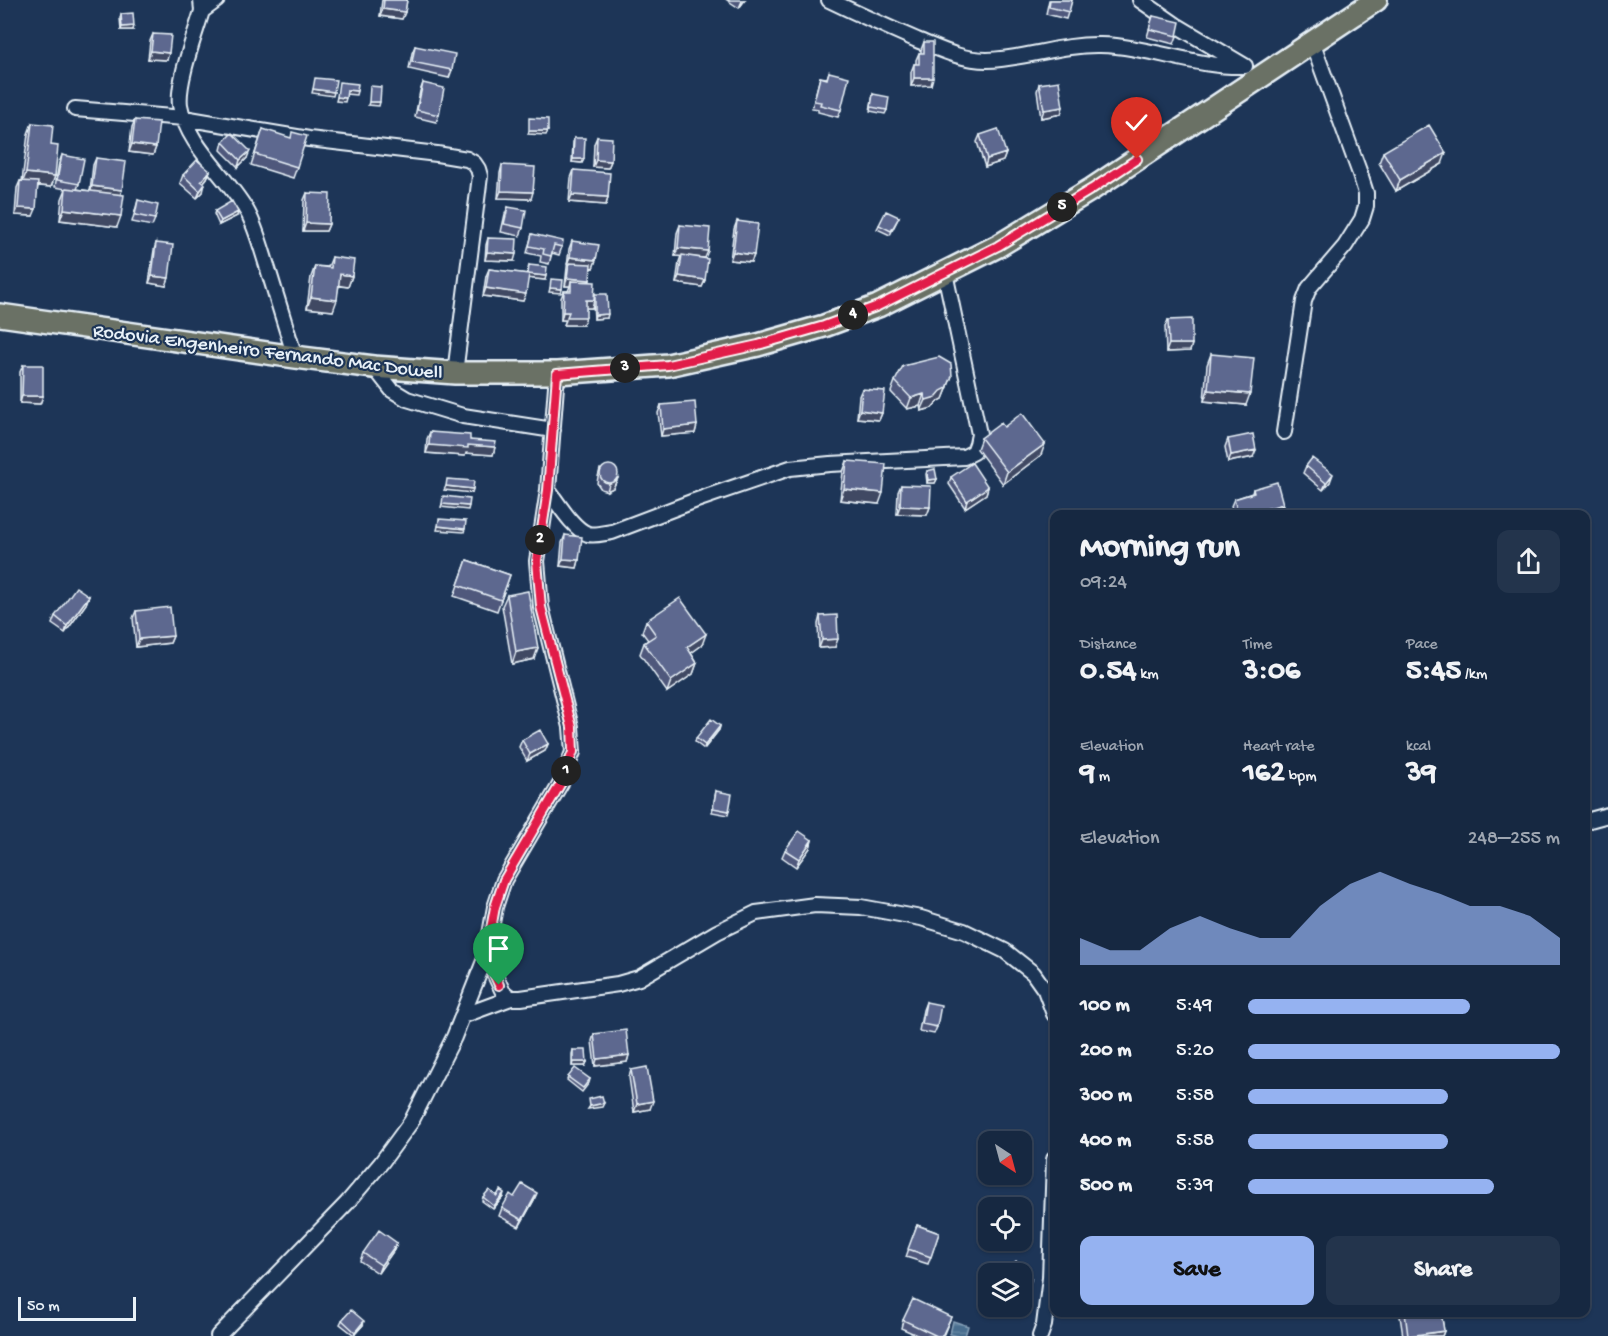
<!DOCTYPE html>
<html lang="en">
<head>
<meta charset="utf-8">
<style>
  :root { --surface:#162841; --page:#23344c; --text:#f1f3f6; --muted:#9ea6b1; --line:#35445a; --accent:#95b2f1 }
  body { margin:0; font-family:"Gochi Hand",sans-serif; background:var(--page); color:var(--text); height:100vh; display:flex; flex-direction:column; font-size:22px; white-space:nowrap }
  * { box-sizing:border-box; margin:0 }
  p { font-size:20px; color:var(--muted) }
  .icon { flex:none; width:33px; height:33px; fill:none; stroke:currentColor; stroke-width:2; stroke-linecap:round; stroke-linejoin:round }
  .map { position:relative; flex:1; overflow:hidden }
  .side { position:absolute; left:1050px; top:510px; width:540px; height:807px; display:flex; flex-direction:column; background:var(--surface); border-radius:12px; box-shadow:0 2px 4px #0004,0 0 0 2px var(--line) }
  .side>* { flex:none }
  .needle { width:39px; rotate:144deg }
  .fabs { position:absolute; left:978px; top:1131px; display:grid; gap:12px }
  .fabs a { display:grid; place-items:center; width:54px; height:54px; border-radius:12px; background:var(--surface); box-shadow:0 2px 4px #0004,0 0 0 2px var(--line); font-size:30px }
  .scale { position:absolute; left:18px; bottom:15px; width:118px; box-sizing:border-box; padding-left:6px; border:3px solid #e8f1f8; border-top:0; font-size:16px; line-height:21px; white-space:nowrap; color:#e8f1f8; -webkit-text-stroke:4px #1d3557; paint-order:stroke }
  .pin { position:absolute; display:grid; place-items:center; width:51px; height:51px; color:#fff; margin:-62px -26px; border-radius:50% 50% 50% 0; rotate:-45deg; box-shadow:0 0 6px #0007 }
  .pin .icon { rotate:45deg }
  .km { position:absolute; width:30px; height:30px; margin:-15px; border-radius:50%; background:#222; color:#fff; font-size:16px; line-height:30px; text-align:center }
  .round { display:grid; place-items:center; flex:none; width:63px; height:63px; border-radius:12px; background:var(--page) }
  .headline { display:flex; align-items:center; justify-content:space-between; height:102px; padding:0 30px }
  h1 { font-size:33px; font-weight:800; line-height:45px }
  .stats { display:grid; grid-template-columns:repeat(3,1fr); gap:9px; height:102px; padding:6px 30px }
  .stats div { display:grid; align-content:center }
  .stats b { font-size:30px; font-weight:800 }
  .stats small { font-size:16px; font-weight:400 }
  .stats p { font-size:16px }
  .chart { height:168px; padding:12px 30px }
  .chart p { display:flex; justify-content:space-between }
  .chart svg { width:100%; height:108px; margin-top:6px; fill:var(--accent); opacity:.7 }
  .primary-button { display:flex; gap:12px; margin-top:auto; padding:12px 30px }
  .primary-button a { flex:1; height:69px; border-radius:12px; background:var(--accent); color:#111; font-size:24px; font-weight:800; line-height:69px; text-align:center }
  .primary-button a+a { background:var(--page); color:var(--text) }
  ul { padding:0 30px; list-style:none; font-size:20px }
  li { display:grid; grid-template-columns:96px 72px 1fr; align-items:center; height:45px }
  li i { height:15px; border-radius:8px; background:var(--accent) }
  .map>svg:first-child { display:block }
</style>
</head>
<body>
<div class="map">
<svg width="1608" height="1336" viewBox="0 0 1608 1336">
  <defs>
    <pattern id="water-rules" width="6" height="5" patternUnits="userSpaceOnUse" patternTransform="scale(1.5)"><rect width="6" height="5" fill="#486e8f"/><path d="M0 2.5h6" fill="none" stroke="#6283a0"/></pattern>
  </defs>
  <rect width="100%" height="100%" fill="#1d3557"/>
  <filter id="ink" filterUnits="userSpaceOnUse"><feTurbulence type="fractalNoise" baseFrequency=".0167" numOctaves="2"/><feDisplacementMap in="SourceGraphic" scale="12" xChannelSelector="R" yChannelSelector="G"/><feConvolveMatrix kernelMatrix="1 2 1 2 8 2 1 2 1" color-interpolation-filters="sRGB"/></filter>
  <g filter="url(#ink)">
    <path fill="url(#water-rules)" stroke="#88a2b9" stroke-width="1.5" d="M953,1321L968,1326L965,1336H957L950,1334Z"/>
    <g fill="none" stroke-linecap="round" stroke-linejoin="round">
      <g stroke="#e8f1f8" stroke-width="18">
        <path id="minor" d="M201,0L202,11C195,35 177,82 180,105C187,146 229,178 248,213C257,230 262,251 268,269C277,299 286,328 295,357
          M829,0C858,14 887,27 917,40C940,49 961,60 987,60C1025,59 1062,44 1100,45C1149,46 1196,68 1245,66
          M1140,0L1176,25L1245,66
          M202,11L217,0
          M75,109L184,118L309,139L437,154L467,159L474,163L478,169L480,176L455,373
          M374,367L392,390L407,399L463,416L553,430
          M1284,432L1304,301L1309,288L1345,246L1362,219L1366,206V193L1359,171L1312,42
          M548,490C558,503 573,529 588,534C595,536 604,533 612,532L694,501L790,468L830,464L964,457L974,452L977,444L979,434L945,273
          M1586,821L1608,815
          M486,956L503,992L511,998H521L618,984L639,978L717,932L756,913L815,905L861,907L921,918L964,931L1005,951L1033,973L1045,990L1054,1014
          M462,1016L511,998
          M218,1336L347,1203L381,1163L411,1122L454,1037L486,956L495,907L504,880L561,783L573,752L571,727L541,607L537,561L548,490L557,373
          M1040,1336L1044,1325L1050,1278L1054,1159"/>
      </g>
      <g stroke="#e8f1f8" stroke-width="26">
        <path id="primary" d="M0,315L295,357L374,367L455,373H557L668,365L758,345L824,326L878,306L998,246L1092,189L1376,0"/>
      </g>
      <use href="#minor" stroke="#1d3557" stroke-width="14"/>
      <use href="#primary" stroke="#6a7165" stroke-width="21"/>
    </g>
    <path fill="#50597b" stroke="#e8f1f8" stroke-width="1.5" d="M382,0H407L405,12L402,19L380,16Z
      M727,0H745L739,8Z
      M1049,0H1072L1066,19L1046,14Z
      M121,14L133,30H121L120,18Z
      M1153,16L1177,36L1174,44L1147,37Z
      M153,34L167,60L148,59L150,41Z
      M924,42L931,85L911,86V72L914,64H916V60L919,53H921V50Z
      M415,46L452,70L449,78L409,69L412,53Z
      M829,72L841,110L838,117L818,112V109L812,108L820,77L827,78Z
      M423,83L439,115L436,122L415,117L420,91Z
      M1039,84L1061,114L1041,118L1037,91Z
      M873,94L887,110L885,114L870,111Z
      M135,120L156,147L153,155L129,152L132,127Z
      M32,123L51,145L55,176L51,187L38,186L33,216L15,215L17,188L20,181H22L28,134Z
      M263,129L297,167L293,178L251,165Z
      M980,135L1006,153L1003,161L985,167L977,142Z
      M597,137L611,161L608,168L593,167L594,144Z
      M574,138L584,159L582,163L572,162L573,142Z
      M223,142L247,158L238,167L221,150Z
      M1383,152L1442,164L1396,191L1379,163Z
      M62,155L79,184L77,189L90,191L93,165L96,158L121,195L117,227L60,220L62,199L66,189L55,187L59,163Z
      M502,165L531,199L498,198L500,173Z
      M574,170L608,197L606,205L569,202L571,178Z
      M210,171L207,178L203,183V192L197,198L180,183L183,175Z
      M307,193L329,224L326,231H303L304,200Z
      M138,200L155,219L152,226L132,222Z
      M508,207L523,228L520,236L501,232L505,214Z
      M215,211L237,216L219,225L214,214Z
      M899,217L890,235L877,229L879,225Z
      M737,221L754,255L751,262L730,260L734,229Z
      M680,225L705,258V280L702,287L676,283L679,262L681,256H675L677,233Z
      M532,234L562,247L559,255L552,253L549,264L540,262L541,256L527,253Z
      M488,238L514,261L485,260L486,245Z
      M572,241L596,260L593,268L591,267L589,281L607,318L594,319L593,303L592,308H586L583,325H564L566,320H561V298L564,291H568L570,286H565L569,249Z
      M156,243L166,286L149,283L154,250Z
      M332,257L352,276L348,287L339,286L333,311L307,308L311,277L315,266L328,267Z
      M529,265L545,280L528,278L523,301L483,296L486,276L489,269L527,274Z
      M1168,320L1192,344L1190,351L1166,352L1165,327Z
      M1211,354L1246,405L1204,401L1207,365Z
      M23,365L43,396L40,404L20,403V372Z
      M895,381L948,387L943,399L937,402L932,408L921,411L920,406L907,409L891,392Z
      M862,389L882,413L879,420L857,418L859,396Z
      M661,405L697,425L695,433L661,436L658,413Z
      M1004,427L1041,455L1003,484L977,449L981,438Z
      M430,432L470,440L495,447L493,455L466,453L465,456L426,453L427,439Z
      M1228,439L1253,457L1228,462L1225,447Z
      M847,461L879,504L840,500L843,472Z
      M1306,466L1330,482L1323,490L1303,473Z
      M600,469L618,478L613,488L607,491L601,489L597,483L598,477Z
      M927,471L937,479L935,483H927L926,474Z
      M951,477L988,487L986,494L965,508L949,484Z
      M901,485L930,507L927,515L897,514L898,492Z
      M1253,489L1280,511L1269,514H1233L1231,506L1234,499L1252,493Z
      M565,535L579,560L577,568L560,566L562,543Z
      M467,560L510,575L497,611L454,596Z
      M507,595L534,659L512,664L502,606Z
      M89,596L86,604L65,633L52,624L55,616Z
      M136,611L173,636L170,643L136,647L133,618Z
      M820,616L835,647L819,648L818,624Z
      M646,621L702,645L691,653L697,663L693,674L667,692L640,654L644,643L648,640L642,632Z
      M720,726L719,730L704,749L695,742L696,738Z
      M522,740L548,744L545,751L527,761L519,747Z
      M716,791L729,811L728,815L712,812Z
      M812,840L810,848L796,867L782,857L785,850Z
      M926,1002L937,1027L934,1034L919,1031L923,1010Z
      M594,1034L629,1055L627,1062L595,1066L592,1041Z
      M573,1050L587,1062L585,1066H572V1054Z
      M631,1070L650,1109L634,1112L629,1077Z
      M568,1077L590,1079L589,1083L582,1092L567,1080Z
      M497,1196L503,1197L493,1209L482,1201L483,1197Z
      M514,1197L534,1200L519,1227L499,1216L502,1208Z
      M917,1225L939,1233L928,1264L906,1257Z
      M397,1243L394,1250L378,1273L360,1261L363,1253Z
      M988,1284V1305L981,1296L984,1288Z
      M990,1306H1006L997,1314Z
      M1401,1312H1441L1444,1331L1442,1336H1403L1400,1316Z
      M951,1317L943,1336H919L901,1328L903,1320Z
      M342,1320L363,1325L354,1335L340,1324Z"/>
    <path fill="#414964" stroke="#e8f1f8" stroke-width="1.5" d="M743,0H745L739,8L742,1Z
      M383,9L405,12L402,19L380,16Z
      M134,26L133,30H121L122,27Z
      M151,51L169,53L167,60L148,59Z
      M914,78H933L931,85L911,86Z
      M313,89L334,92L333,96L312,93Z
      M347,90L357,91L356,95L346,94Z
      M337,97L346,98L345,102L336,101Z
      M369,102H380L379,106L368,105Z
      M1063,107L1061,114L1041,118L1044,110Z
      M529,131H548L546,135L528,134Z
      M132,144L156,147L153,155L129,152Z
      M250,151L247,158L238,167L240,160Z
      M1006,153L1003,161L985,167L987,159Z
      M1446,153L1442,164L1396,191L1400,180Z
      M573,159H584L582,163L572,162Z
      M596,160L611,161L608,168L593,167Z
      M210,171L207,178L199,188L201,181Z
      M26,173L55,176L51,187L22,184Z
      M205,184L203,192L197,198L200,191Z
      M92,186L122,190L120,197L90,194Z
      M501,191L533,192L531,199L498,198Z
      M572,195L608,197L606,205L569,202Z
      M18,208L36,209L33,216L15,215Z
      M64,209L121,216L117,227L60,220Z
      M238,212L237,216L219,225L221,221Z
      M306,223L329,224L326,231H303Z
      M678,248L708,251L705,258L675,256Z
      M487,252L516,254L514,261L485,260Z
      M733,252L754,255L751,262L730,260Z
      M570,257L596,260L593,268L567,264Z
      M340,274L352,276L348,287L336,285Z
      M528,274L546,276L545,280L526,278Z
      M152,276L169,278L166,286L149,283Z
      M679,276L705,280L702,287L676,283Z
      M567,278L590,280L587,287L571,281L570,286H565Z
      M486,288L526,294L523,301L483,296Z
      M550,288L562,289L561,293L549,292Z
      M311,297L337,300L333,311L307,308Z
      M586,300H594L592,308H584Z
      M563,312H569L586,317L583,325H564L566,320H561Z
      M608,314L607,318L594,319L595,315Z
      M1169,344H1192L1190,351L1166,352Z
      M952,376L943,399L937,402L932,408L921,411L926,400Z
      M1208,390L1250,394L1246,405L1204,401Z
      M924,394L920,406L907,409L911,398Z
      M22,396H43L40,404L20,403Z
      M860,410L882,413L879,420L857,418Z
      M697,425L695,433L661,436L663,429Z
      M1045,444L1041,455L1003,484L1007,472Z
      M429,445H468L495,447L493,455L466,453L465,456L426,453Z
      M1256,450L1253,457L1228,462L1231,455Z
      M1333,474L1330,482L1323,490L1326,483Z
      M618,478L613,488L607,491L609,484Z
      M937,479L935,483H927L928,480Z
      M446,486L473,489L472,493L444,490Z
      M988,487L986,494L965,508L967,501Z
      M844,489L883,493L879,504L840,500Z
      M442,504L469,506L468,510L441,507Z
      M1283,504L1280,511L1269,514H1248Z
      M900,506L930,507L927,515L897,514Z
      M438,526L465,529L464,532L437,530Z
      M563,559L579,560L577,568L560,566Z
      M89,596L86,604L65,633L67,626Z
      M706,634L702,645L683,659L687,647Z
      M173,636L170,643L136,647L139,639Z
      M838,639L835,647L819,648L822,640Z
      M538,648L534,659L512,664L516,652Z
      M697,663L693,674L667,692L671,681Z
      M720,726L719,730L704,749L705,745Z
      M548,744L545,751L527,761L530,754Z
      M812,840L810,848L796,867L799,859Z
      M629,1055L627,1062L595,1066L597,1059Z
      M573,1062H587L585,1066H572Z
      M653,1101L650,1109L634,1112L637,1104Z
      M604,1103L602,1107L588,1109L590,1106Z
      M504,1193L503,1197L493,1209L494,1206Z
      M537,1193L534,1200L519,1227L522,1220Z
      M397,1243L394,1250L378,1273L381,1265Z
      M1031,1280L1029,1287L1022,1294V1288Z
      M1000,1306H1006L997,1314Z
      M364,1321L363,1325L354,1335L355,1332Z
      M1444,1331L1442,1336H1412Z"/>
    <path fill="#5d688f" stroke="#e8f1f8" stroke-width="1.5" d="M384,0H407L405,12L383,9Z
      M1050,0H1072L1069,12L1049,7Z
      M133,13L134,26L122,27L121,14Z
      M1153,16L1180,22L1177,36L1149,29Z
      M153,34L171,35L169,53L151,51Z
      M924,42H933V78H914V64H919V53H924Z
      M415,46L455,54L452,70L412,62Z
      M829,72L849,77L841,110L820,105L821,102L814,101L820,77L827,79Z
      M315,78L336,80L334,92L313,89Z
      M1059,81L1063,107L1044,110L1039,84Z
      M339,82L358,84L357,91L347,90L346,98L337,97Z
      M423,83L444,88L439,115L417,110Z
      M370,86L381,87L380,102H369Z
      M873,94L889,97L887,110L871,107Z
      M529,118L548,119V131H529Z
      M135,120L159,122L156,147L132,144Z
      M32,123L53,125L51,145L58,146L55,176L26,173Z
      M1429,125L1446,153L1400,180L1383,152Z
      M263,129L291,138L292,132L307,136L297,167L255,154Z
      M998,129L1006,153L987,159L980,135Z
      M232,133L250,151L240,160L223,142Z
      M597,137L612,138L611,161L596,160Z
      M574,138H585L584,159H573Z
      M62,155L84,159L79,184L57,180Z
      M96,158L126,162L122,190L92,186Z
      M197,160L210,171L201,181L205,184L200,191L183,175Z
      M502,165L535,167L533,192L501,191Z
      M574,170L610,173L608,197L572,195Z
      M20,181L38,182L36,209L18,208Z
      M66,188L124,195L121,216L64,209Z
      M307,193L330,194L329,224L306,223Z
      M138,200L158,205L155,219L135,215Z
      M232,201L238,212L221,221L215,211Z
      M508,207L526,210L523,228L504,224Z
      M886,211L899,217L891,231L879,225Z
      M737,221L758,224L754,255L733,252Z
      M680,225L710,228L708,251L678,248Z
      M532,234L563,241L562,247L554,245L551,256L543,254L544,249L529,246Z
      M488,238L517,239L516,254L487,252Z
      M572,241L599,245L596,260L570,257Z
      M156,243L173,245L169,278L152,276Z
      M682,255L708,259L705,280L679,276Z
      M332,257L354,260L352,276L340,274L337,300L311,297L315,266L331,268Z
      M569,263L591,264L590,280L567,278Z
      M529,265L547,267L546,276L528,274Z
      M489,269L529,274L526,294L486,288Z
      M551,279L563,280L562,289L550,288Z
      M571,281L595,282L594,300H586V317H567L569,312H563L564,291H571Z
      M595,294H607L608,314L595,315Z
      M1192,319V344H1169L1168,320Z
      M1211,354L1254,358L1250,394L1208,390Z
      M939,357L951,364L952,376L947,388L941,391L936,397L926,400L924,394L911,398L895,381L903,366Z
      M23,365H43V396H22Z
      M862,389L885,391L882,413L860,410Z
      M695,402L697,425L663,429L661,405Z
      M1022,413L1045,444L1007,472L981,438L1001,423L1004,427Z
      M430,432L470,435V440L496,442L495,447L468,445V448L429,445Z
      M1253,434L1256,450L1231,455L1228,439Z
      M1312,458L1333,474L1326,483L1306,466Z
      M847,461L886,464L883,493L844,489Z
      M972,463L988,487L967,501L951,477Z
      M600 474a9 9 0 1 1 18 0a9 9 0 1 1-18 0Z
      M935,469L937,479L928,480L927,471Z
      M447,479L474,481L473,489L446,486Z
      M1277,482L1283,504L1248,514H1238L1234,499L1254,493L1253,489Z
      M901,485L931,486L930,507L900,506Z
      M443,496L470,499L469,506L442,504Z
      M439,519L466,521L465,529L438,526Z
      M565,535L582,537L579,560L563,559Z
      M467,560L510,575L501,600L458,585Z
      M76,587L89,596L67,626L55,616Z
      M528,591L538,648L516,652L507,595Z
      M680,598L706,634L687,647L697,663L671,681L644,643L656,635L646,621Z
      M170,607L173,636L139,639L136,611Z
      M837,615L838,639L822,640L820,616Z
      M711,719L720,726L705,745L696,738Z
      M540,730L548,744L530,754L522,740Z
      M716,791L732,794L729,811L713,808Z
      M799,831L812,840L799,859L785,850Z
      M926,1002L941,1005L937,1027L922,1024Z
      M626,1030L629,1055L597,1059L594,1034Z
      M573,1050H586L587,1062H573Z
      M647,1067L653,1101L637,1104L631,1070Z
      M575,1068L590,1079L583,1088L568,1077Z
      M602,1096L604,1103L590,1106L589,1099Z
      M522,1184L537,1193L522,1220L502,1208L510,1194L514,1197Z
      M489,1190L497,1196L500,1190L504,1193L494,1206L483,1197Z
      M917,1225L939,1233L931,1257L908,1249Z
      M379,1230L397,1243L381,1265L363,1253Z
      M1016,1261L1031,1280L1022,1288V1274H1001Z
      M988,1284V1294L984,1288Z
      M913,1299L951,1317L942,1336H937L903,1320Z
      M351,1310L364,1321L355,1332L342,1320Z
      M1405,1312H1441L1444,1331L1408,1336Z"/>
  </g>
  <g fill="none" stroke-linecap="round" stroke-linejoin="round" filter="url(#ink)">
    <g stroke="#fff" stroke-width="12">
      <path id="route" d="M499,985L486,956L495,907L504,880L561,783L573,752L572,727L541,607L537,561L548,490L557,374L668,365L758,345L824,326L878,306L998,246L1092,189L1137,159"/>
    </g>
    <use href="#route" stroke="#e11d48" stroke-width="8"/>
  </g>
  <g text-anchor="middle" stroke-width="4.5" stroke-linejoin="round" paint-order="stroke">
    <g font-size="20" fill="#e8f1f8" stroke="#1d3557">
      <text transform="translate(268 350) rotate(7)" y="7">Rodovia Engenheiro Fernando Mac Dowell</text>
    </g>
  </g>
</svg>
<div class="fabs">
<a><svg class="needle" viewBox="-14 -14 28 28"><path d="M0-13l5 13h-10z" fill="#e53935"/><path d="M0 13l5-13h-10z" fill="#9ea6b1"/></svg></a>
<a><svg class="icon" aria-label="locate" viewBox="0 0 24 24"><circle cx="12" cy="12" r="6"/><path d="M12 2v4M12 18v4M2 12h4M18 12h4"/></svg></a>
<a><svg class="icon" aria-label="layers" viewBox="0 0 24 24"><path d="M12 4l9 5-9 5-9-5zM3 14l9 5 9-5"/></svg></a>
</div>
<div class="scale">50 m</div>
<div class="pin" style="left:499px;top:985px;background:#1e9e55"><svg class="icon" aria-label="arrive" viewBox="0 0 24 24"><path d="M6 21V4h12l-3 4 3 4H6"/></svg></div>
<div class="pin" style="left:1137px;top:159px;background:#d93025"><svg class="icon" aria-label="check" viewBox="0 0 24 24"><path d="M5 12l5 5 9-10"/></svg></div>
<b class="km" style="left:566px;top:771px">1</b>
<b class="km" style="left:540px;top:540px">2</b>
<b class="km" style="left:625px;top:368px">3</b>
<b class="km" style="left:853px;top:315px">4</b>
<b class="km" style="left:1062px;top:207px">5</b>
<section class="side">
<div class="headline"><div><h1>Morning run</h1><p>09:24</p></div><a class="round"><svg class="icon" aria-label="share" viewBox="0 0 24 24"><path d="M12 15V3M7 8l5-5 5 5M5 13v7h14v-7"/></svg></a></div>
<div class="stats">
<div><p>Distance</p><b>0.54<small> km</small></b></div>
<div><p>Time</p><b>3:06</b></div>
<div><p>Pace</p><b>5:45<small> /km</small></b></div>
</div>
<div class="stats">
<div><p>Elevation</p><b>9<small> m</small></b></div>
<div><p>Heart rate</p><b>162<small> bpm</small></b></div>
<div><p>kcal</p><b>39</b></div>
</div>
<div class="chart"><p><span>Elevation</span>248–255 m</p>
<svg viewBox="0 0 160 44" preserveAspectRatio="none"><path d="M0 44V33L10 38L20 38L30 29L40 24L50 29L60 33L70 33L80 20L90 11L100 6L110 11L120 15L130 20L140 20L150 24L160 33V44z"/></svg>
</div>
<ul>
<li><b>100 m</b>5:49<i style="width:71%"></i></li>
<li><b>200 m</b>5:20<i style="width:100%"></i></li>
<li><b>300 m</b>5:58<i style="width:64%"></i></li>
<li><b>400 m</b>5:58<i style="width:64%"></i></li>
<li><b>500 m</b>5:39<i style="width:79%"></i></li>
</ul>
<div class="primary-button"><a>Save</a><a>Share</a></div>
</section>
</div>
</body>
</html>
